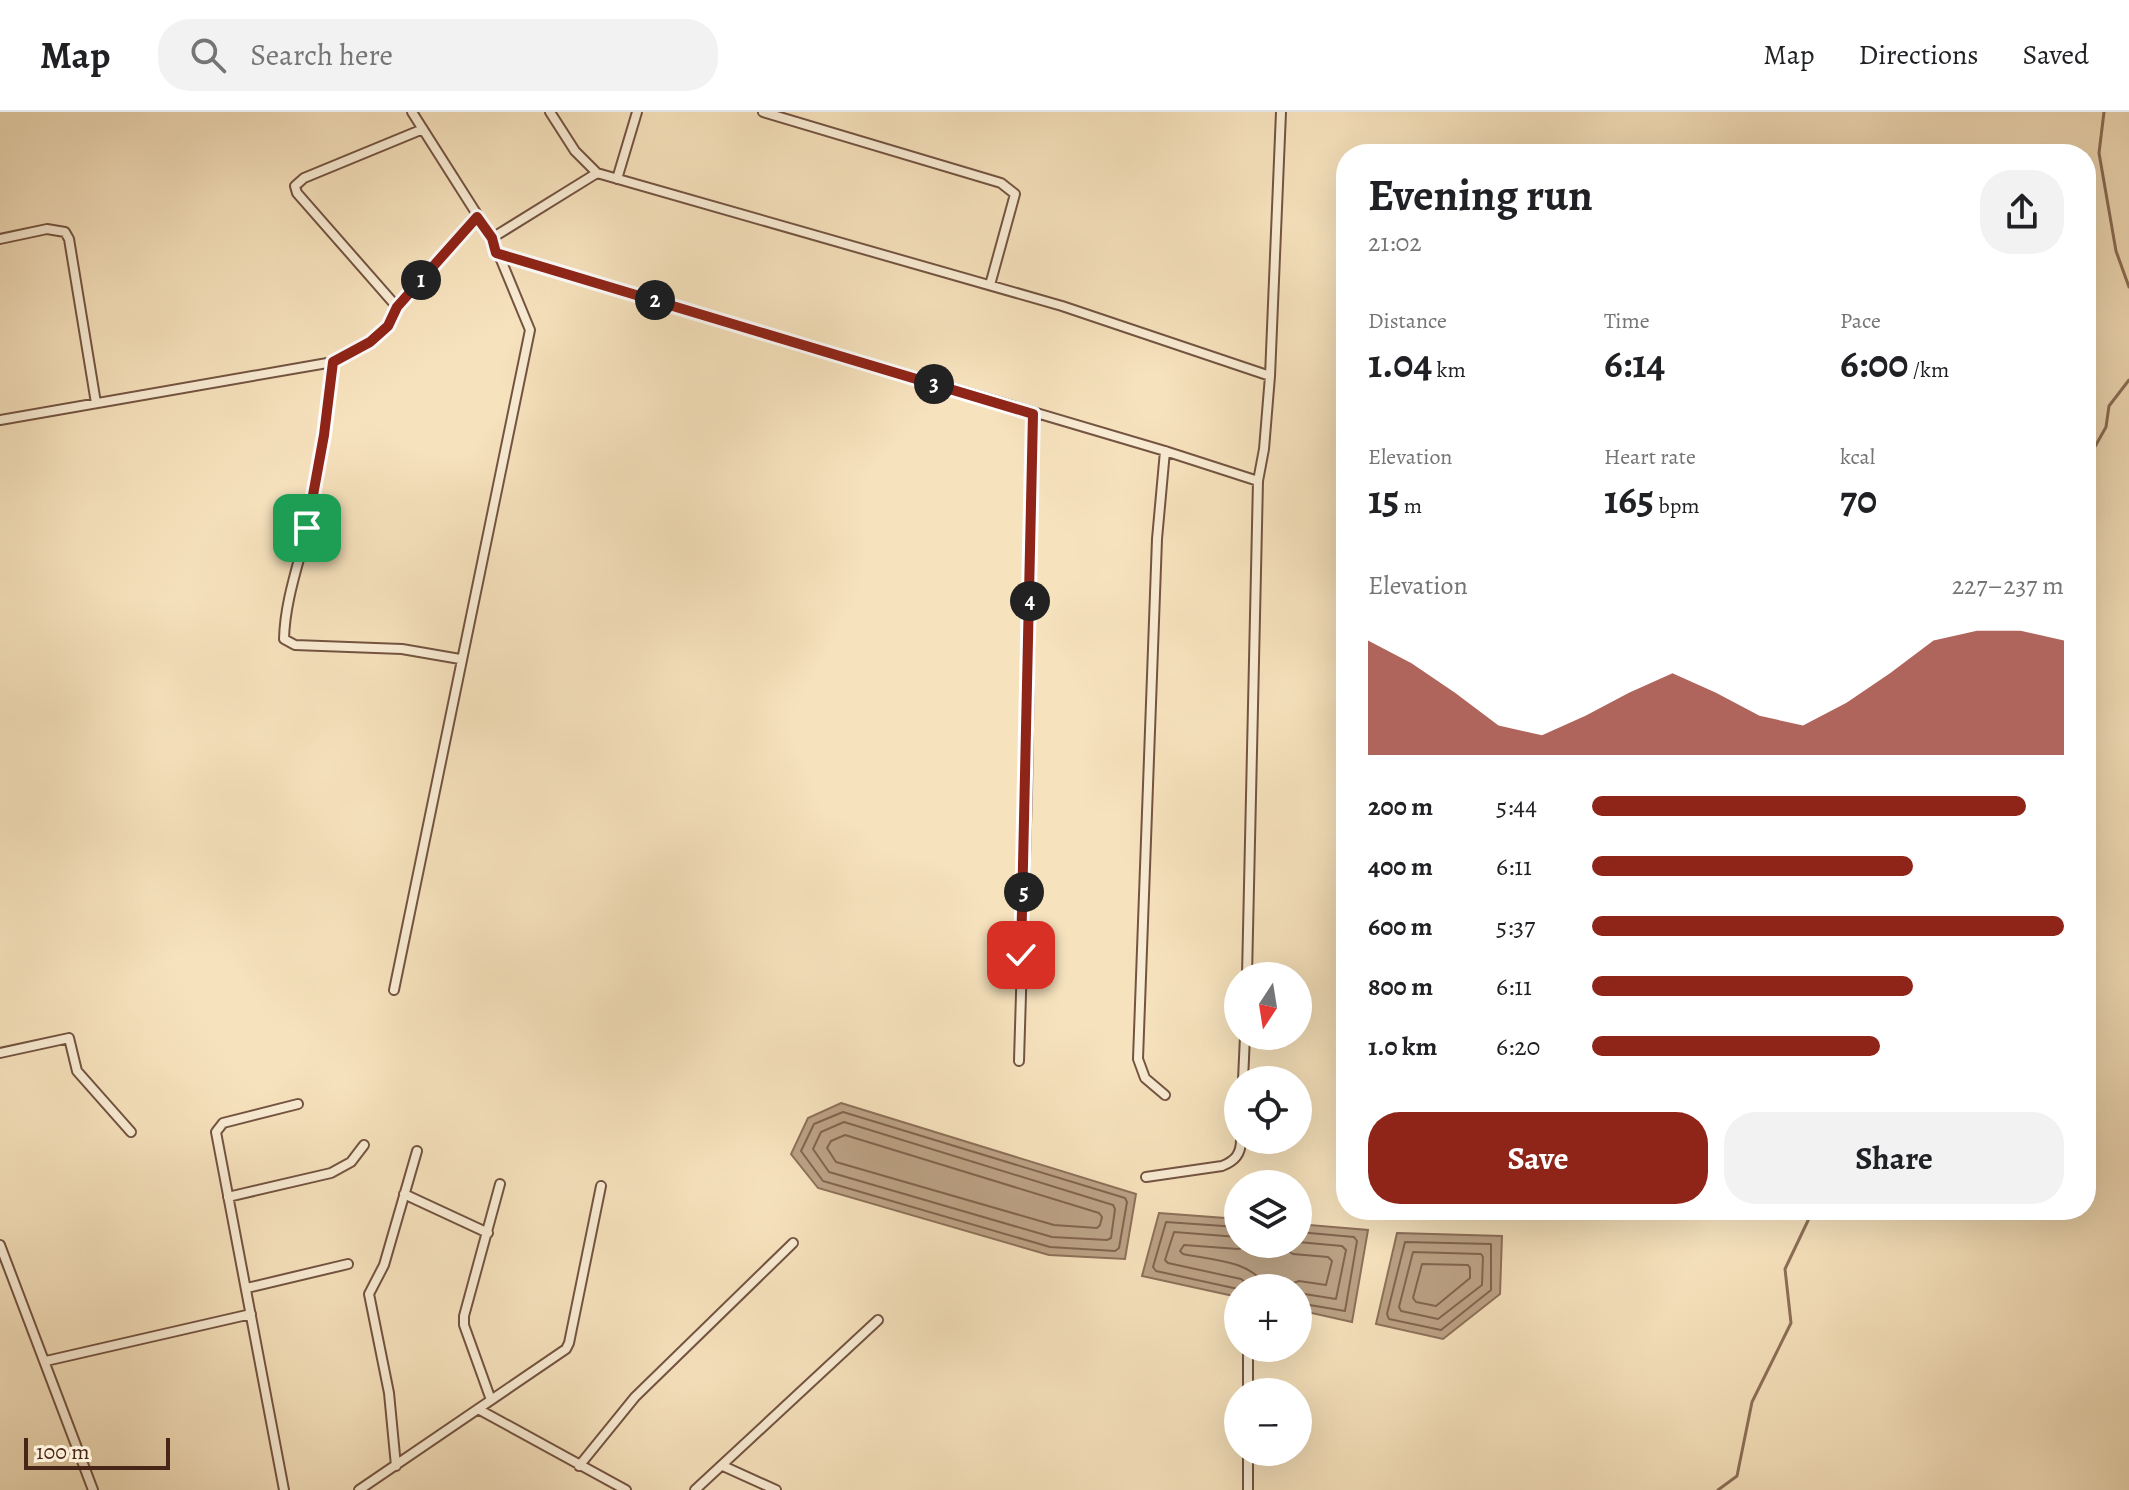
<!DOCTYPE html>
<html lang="en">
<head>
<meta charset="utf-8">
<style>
  :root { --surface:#fff; --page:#f2f2f2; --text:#202124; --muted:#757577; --line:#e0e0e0; --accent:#8f2418 }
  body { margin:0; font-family:Alegreya,serif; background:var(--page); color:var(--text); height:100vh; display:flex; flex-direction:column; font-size:30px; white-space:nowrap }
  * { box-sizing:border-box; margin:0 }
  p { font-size:26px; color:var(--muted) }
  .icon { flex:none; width:44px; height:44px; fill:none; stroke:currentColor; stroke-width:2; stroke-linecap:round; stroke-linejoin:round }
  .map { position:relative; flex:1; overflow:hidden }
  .sheet { position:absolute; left:1336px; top:32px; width:760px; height:1076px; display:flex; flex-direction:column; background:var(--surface); border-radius:32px; box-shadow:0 8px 32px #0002 }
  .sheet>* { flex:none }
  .needle { width:52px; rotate:192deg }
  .fabs { position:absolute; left:1224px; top:850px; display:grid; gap:16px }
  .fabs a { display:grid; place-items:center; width:88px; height:88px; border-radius:50%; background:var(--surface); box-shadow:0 8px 32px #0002; font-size:40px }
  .scale { position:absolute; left:24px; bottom:20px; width:146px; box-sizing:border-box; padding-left:8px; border:4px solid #492518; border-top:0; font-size:22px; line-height:28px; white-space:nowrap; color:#492518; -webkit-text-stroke:6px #f9ecd4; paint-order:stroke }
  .pin { position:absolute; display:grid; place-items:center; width:68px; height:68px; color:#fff; margin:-34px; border-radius:16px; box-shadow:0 4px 12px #0006 }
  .km { position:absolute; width:40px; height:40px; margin:-20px; border-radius:50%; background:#222; color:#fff; font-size:22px; line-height:40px; text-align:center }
  .round { display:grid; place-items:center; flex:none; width:84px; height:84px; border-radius:32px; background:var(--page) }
  .headline { display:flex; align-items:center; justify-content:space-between; height:136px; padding:0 32px }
  h1 { font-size:44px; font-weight:700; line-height:60px }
  .stats { display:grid; grid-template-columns:repeat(3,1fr); gap:12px; height:136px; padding:8px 32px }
  .stats div { display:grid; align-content:center }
  .stats b { font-size:40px; font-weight:700 }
  .stats small { font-size:22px; font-weight:400 }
  .stats p { font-size:22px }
  .chart { height:224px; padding:16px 32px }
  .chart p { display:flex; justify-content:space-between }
  .chart svg { width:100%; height:144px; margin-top:8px; fill:var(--accent); opacity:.7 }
  .primary-button { display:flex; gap:16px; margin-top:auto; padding:16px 32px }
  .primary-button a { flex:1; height:92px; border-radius:32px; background:var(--accent); color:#fff; font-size:32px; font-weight:700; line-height:92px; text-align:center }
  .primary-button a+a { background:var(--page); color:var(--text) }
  ul { padding:0 32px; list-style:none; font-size:26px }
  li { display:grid; grid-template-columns:128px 96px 1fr; align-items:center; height:60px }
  li i { height:20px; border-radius:10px; background:var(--accent) }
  header { display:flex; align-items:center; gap:48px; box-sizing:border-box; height:112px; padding:0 40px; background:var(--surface); border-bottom:2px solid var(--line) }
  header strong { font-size:38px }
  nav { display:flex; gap:44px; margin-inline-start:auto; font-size:28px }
  .search { width:560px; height:72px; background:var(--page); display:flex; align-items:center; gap:20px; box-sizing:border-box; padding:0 28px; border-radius:32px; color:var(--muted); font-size:30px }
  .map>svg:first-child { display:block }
</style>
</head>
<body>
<header>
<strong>Map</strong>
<div class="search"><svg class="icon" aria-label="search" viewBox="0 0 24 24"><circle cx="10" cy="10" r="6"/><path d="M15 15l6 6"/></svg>Search here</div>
<nav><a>Map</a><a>Directions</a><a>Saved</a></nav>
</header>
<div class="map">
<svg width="2129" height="1378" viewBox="0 0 2129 1378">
  <rect width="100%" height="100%" fill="#f6e2bd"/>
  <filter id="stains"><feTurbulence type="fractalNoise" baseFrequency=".0025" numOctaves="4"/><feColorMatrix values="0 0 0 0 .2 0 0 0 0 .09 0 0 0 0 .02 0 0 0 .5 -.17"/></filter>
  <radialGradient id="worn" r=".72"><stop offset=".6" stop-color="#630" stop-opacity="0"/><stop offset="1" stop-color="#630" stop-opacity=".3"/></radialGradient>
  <path fill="#bba285" stroke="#8d7059" stroke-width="2" d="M841,991L1136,1082L1125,1147L1049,1143L818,1076L791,1042L808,1006Z
    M1159,1101L1238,1107V1132H1298V1112L1368,1118L1352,1210L1298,1198V1176H1238V1185L1142,1164Z
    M1397,1121L1502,1124L1500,1182L1443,1227L1376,1212Z"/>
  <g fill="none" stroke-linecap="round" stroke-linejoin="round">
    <path stroke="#82644e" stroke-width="2" d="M843,1000L1125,1086L1127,1090L1119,1136L1115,1139L1050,1135L823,1069L801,1039L814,1012Z
      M844,1010L1113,1093L1115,1097L1111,1126L1107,1128L1052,1125L829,1060L813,1037L821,1020Z
      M845,1023L1099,1101L1102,1105L1100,1113L1097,1116L1054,1113L836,1050L827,1036L831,1029Z
      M1238,1115L1166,1110L1153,1155L1156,1159L1238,1177
      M1298,1120L1354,1125L1357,1129L1345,1199L1298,1191
      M1238,1125L1174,1120L1165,1148L1168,1151L1241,1167L1253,1176
      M1298,1130L1342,1134L1346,1138L1336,1187L1298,1181
      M1405,1130L1491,1132V1178L1441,1218L1389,1207L1387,1202Z
      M1253,1132L1238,1137L1184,1133L1180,1139L1183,1142C1210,1148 1253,1148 1266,1176
      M1276,1132L1293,1142L1328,1145L1332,1149L1326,1173L1299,1169L1280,1176
      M1413,1140L1481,1142L1483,1145L1482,1173L1438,1207L1401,1199L1399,1195Z
      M1422,1152L1468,1153L1470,1156V1166L1436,1194L1416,1190L1413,1186Z"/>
    <path stroke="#8d7059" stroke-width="3" d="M2104,0L2099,41L2116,139L2129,175
      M2086,375L2088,347L2106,315L2109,294L2129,268
      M1718,1378L1737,1364L1752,1290L1791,1211L1785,1157L1813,1098"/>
    <g stroke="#745441" stroke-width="12">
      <path id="street" d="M550,0L575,39L597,61L1062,194L1270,264
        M763,0L1001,71L1015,82L990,173
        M617,67L637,0
        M492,126L597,61
        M0,127L47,117L65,120L69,127L96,291
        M496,141L1165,339L1258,369
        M397,195L297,81L295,74L304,66L423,17
        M333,250C327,306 319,362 307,417C298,454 285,489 284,527L295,533L402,537L460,547
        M0,308L333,250L370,230L388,214L397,195L477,105
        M1165,339L1157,427L1138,947L1145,966L1165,983
        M1247,864L1258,369L1264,337L1270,264L1281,0
        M394,878L530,218L492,126L412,0
        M0,941L69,926L77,959L131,1020
        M1019,949L1027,680L1033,302
        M1243,968L1245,924
        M1146,1065L1222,1054C1235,1049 1241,1042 1241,1028
        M404,1082L488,1121
        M228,1085L331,1061L351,1050L364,1033
        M0,1133L93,1378
        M247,1176L348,1152
        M1248,1236V1280
        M46,1249L251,1202
        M491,1288L464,1213V1204L500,1072
        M478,1297L626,1378
        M1248,1340V1378
        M396,1354L389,1281L369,1182L384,1153L417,1039
        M579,1354L635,1285L793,1131
        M723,1354L776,1378
        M284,1378L216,1020L223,1011L298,992
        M359,1378L566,1237L569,1231L601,1074
        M695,1378L878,1208"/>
    </g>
    <use href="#street" stroke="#f9ecd4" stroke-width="8"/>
  </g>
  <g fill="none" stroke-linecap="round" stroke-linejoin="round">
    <g stroke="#fff" stroke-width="16">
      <path id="route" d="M307,416L324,323L333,250L370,230L388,214L397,195L477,105L492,126L496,141L1033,302L1021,843"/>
    </g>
    <use href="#route" stroke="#8f2418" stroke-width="10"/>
  </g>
  <rect width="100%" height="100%" filter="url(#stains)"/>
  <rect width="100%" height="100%" fill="url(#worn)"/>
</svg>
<div class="fabs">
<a><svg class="needle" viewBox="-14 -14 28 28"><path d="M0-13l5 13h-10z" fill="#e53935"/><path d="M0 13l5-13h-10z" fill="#757577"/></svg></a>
<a><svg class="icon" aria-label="locate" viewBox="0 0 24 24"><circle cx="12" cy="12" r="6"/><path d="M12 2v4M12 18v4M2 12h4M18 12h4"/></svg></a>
<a><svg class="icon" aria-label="layers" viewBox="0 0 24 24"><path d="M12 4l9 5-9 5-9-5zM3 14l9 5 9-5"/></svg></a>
<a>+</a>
<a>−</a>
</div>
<div class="scale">100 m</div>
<div class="pin" style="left:307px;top:416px;background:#1e9e55"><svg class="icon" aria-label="arrive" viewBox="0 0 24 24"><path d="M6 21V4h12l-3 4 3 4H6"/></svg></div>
<div class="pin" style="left:1021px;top:843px;background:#d93025"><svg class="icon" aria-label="check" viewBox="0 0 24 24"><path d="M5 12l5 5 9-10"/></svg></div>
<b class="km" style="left:421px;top:168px">1</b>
<b class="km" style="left:655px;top:188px">2</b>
<b class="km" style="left:934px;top:272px">3</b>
<b class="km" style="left:1030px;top:489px">4</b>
<b class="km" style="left:1024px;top:780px">5</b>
<section class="sheet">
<div class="headline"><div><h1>Evening run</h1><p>21:02</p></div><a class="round"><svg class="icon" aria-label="share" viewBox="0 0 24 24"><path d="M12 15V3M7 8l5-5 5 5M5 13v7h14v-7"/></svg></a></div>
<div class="stats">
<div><p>Distance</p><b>1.04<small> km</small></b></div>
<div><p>Time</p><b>6:14</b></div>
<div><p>Pace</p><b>6:00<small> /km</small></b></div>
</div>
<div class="stats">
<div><p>Elevation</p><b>15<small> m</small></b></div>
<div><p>Heart rate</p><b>165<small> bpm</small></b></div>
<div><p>kcal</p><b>70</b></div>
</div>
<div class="chart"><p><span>Elevation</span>227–237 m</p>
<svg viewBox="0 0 160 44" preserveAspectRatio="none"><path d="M0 44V9L10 16L20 25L30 35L40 38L50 32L60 25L70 19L80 25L90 32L100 35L110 28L120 19L130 9L140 6L150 6L160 9V44z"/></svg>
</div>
<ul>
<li><b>200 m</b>5:44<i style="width:92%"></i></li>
<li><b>400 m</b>6:11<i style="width:68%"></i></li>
<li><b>600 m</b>5:37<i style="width:100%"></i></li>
<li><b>800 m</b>6:11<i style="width:68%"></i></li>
<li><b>1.0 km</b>6:20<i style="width:61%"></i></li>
</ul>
<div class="primary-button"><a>Save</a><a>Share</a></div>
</section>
</div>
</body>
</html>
